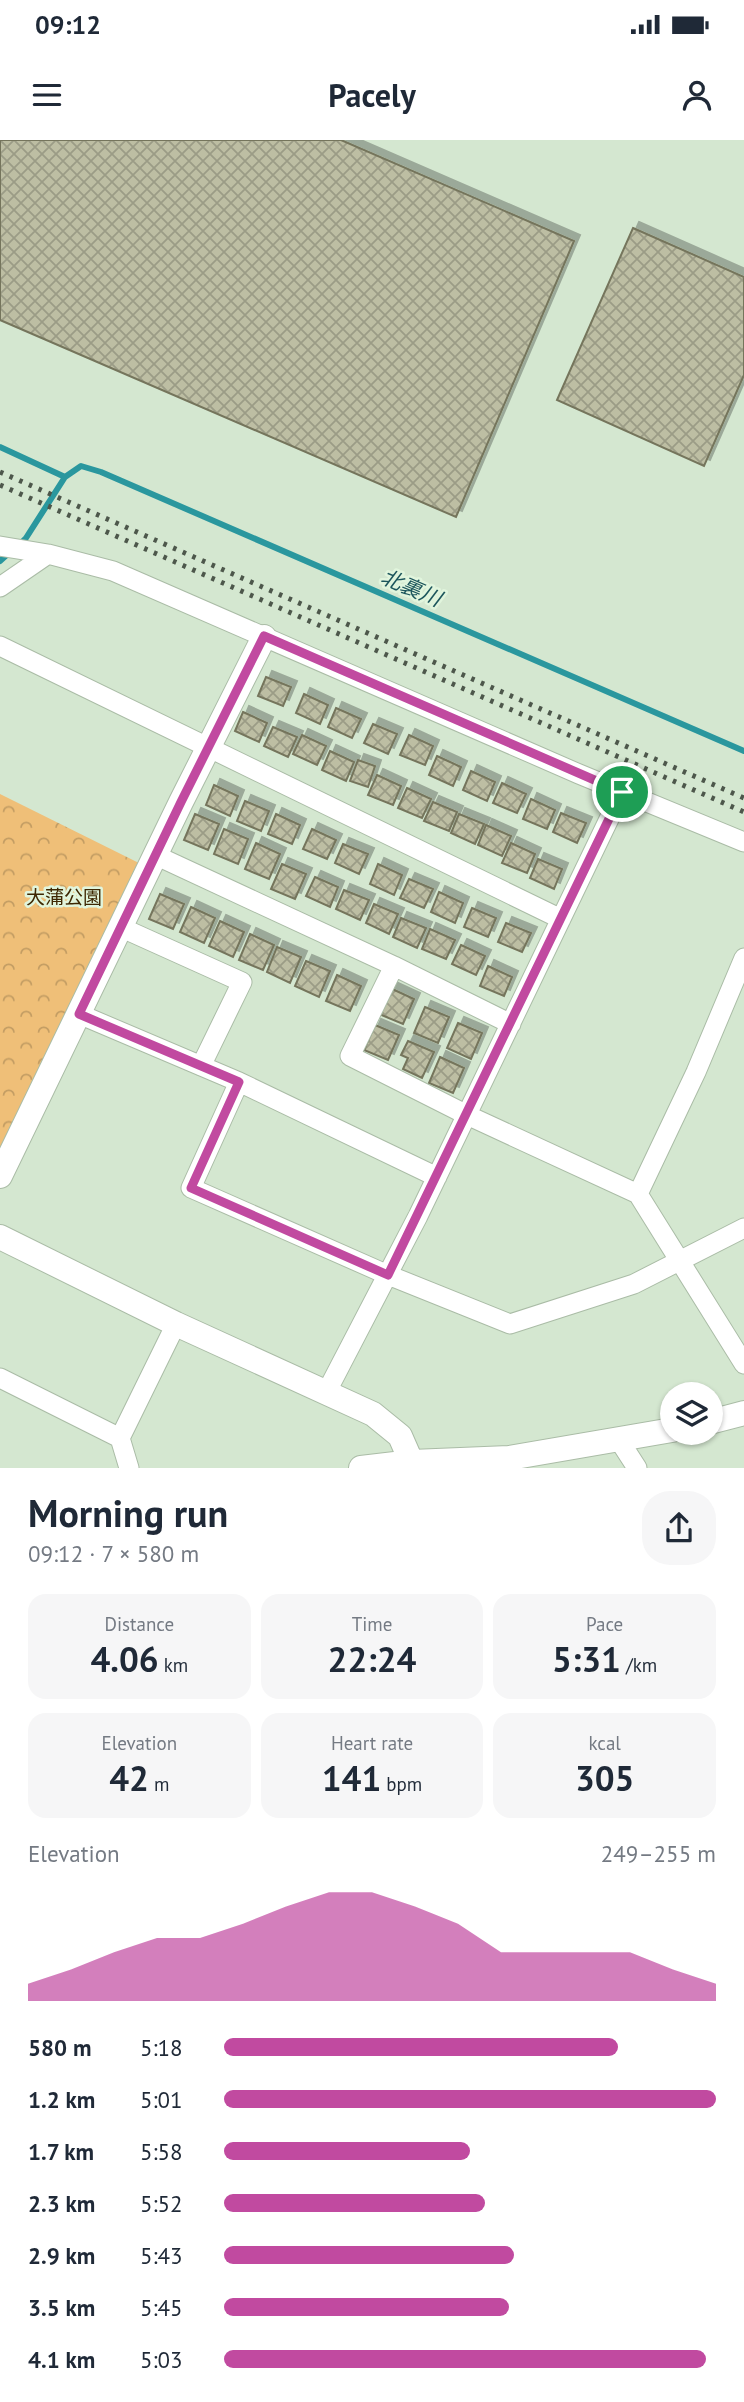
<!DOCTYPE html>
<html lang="en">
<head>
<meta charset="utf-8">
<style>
  :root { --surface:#fff; --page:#f6f6f7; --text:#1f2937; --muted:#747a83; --accent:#c14aa0 }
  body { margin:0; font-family:"PT Sans","Noto Sans JP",sans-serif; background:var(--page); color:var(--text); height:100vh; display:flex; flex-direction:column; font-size:26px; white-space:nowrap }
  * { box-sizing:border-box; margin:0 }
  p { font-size:23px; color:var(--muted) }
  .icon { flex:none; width:38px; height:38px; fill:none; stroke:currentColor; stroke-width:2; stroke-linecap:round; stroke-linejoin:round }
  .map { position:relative; height:1328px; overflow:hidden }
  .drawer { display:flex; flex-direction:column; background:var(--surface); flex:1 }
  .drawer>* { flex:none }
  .tools { position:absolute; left:660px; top:1242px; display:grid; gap:14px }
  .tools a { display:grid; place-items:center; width:63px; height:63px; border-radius:50%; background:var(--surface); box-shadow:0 2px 5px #0004; font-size:35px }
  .pin { position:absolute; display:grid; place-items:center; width:60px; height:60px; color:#fff; margin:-30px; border:4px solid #fff; border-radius:50%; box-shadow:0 2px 7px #0007 }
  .round { display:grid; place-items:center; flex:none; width:74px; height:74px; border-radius:28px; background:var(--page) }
  .head { display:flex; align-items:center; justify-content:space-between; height:119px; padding:0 28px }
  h1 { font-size:38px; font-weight:800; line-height:52px }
  .figures { display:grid; grid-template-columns:repeat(3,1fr); gap:10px; height:119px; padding:7px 28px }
  .figures div { display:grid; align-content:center; border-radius:18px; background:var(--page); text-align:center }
  .figures b { font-size:35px; font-weight:800 }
  .figures small { font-size:19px; font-weight:400 }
  .figures p { font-size:19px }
  .chart { height:196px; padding:14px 28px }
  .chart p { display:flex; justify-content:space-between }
  .chart svg { width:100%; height:126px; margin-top:7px; fill:var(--accent); opacity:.7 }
  ul { padding:0 28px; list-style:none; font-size:23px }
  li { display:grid; grid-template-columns:112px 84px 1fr; align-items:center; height:52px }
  li i { height:18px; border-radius:9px; background:var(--accent) }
  .status { display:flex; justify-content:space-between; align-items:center; height:49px; padding:0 35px; background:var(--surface); direction:ltr }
  .status svg { height:19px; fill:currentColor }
  header { display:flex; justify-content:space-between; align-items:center; height:91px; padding:0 28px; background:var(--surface); font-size:32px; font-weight:800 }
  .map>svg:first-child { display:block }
</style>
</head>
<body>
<div class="status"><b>09:12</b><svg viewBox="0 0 49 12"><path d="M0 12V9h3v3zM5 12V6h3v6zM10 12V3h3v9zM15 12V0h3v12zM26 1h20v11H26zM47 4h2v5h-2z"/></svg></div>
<header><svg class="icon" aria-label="menu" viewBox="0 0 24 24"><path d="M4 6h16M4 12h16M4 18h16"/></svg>Pacely<svg class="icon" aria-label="person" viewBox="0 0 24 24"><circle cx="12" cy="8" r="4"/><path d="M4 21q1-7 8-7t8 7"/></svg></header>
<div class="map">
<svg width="744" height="1328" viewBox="0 0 744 1328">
  <defs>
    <pattern id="park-crowns" width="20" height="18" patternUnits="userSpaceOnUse" patternTransform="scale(1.75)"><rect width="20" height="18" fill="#efbf78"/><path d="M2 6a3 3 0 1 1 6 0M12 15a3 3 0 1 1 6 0" fill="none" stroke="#c39d63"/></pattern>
    <pattern id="building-cross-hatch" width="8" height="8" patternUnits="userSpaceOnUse" patternTransform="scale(1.75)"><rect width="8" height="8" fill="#bdbea3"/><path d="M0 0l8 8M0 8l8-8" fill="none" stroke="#9b9c86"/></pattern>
    <filter id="shadow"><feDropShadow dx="6" dy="-6" stdDeviation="0" flood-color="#0004"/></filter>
  </defs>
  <rect width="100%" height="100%" fill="#d4e7d0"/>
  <path fill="url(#park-crowns)" d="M0,654L149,728L0,1024Z"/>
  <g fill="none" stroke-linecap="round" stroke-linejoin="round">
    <path stroke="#2a979e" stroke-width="6" d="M0,307L65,337
      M19,405L26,398L65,337L81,326L101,332L744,611
      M0,421L10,412"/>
  </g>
  <path fill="url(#building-cross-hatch)" stroke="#75755c" stroke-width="2" filter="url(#shadow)" d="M0,0H341L574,101L456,377L0,180Z
    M633,88L744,137V235L704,326L557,260Z
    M266,537L291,547L283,566L258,556Z
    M304,554L328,565L320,584L296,573Z
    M336,568L361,579L352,598L328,587Z
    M243,572L267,583L259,602L235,591Z
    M373,584L397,594L388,614L364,603Z
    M273,587L297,597L288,617L264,606Z
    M302,595L326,606L317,625L293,614Z
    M409,595L433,606L425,625L400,615Z
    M330,611L354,622L346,641L322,630Z
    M437,616L461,627L453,646L429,635Z
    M358,620L375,626L368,647L350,641Z
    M471,631L495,642L487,661L463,650Z
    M377,635L401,646L393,665L368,655Z
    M502,643L526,654L517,673L493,663Z
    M214,645L238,656L230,676L206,665Z
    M407,648L431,659L422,678L398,668Z
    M531,659L555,670L547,689L523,679Z
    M245,661L269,671L261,691L237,681Z
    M433,662L457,672L449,691L424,681Z
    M561,673L586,683L577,703L553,692Z
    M195,674L219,684L208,710L184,700Z
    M276,674L300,685L292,704L268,694Z
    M459,674L484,684L475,704L451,693Z
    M486,685L511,696L502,716L478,705Z
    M224,689L248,699L238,724L214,714Z
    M312,689L336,700L327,719L303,709Z
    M256,703L280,714L269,739L245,729Z
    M511,703L535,714L527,733L502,723Z
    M343,704L368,714L359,734L335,723Z
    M538,719L562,729L554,749L530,738Z
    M282,724L306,734L295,759L271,749Z
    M378,724L402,735L394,755L370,744Z
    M315,737L338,747L330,767L306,756Z
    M409,739L433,749L424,768L400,758Z
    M344,750L369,760L360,780L336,769Z
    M439,752L463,763L455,783L431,772Z
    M160,754L184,764L173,789L149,779Z
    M374,764L398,774L389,794L366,783Z
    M191,767L215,778L204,803L180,792Z
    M472,768L496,778L488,797L464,787Z
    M401,778L426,788L417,808L393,797Z
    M220,781L244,792L233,817L209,806Z
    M506,783L531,793L522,812L498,802Z
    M430,789L455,800L446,819L422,809Z
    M250,794L274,805L263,830L239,820Z
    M461,805L485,816L476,835L452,824Z
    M277,807L301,817L290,843L267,832Z
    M306,821L330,831L319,857L295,846Z
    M488,826L512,837L504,856L480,846Z
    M337,835L361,846L350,871L326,861Z
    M390,848L414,859L403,884L379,874Z
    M425,867L449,877L438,903L414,893Z
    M458,883L482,893L471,919L447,908Z
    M375,885L399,895L388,920L364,910Z
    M408,901L434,912L422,938L403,929L408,918L401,915Z
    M440,917L464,928L453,953L429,943Z"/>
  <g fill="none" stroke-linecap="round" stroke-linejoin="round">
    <g stroke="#aabca6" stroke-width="21">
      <path id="minor" d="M0,406L48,414L113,431L579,634L744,702
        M0,447L48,414
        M0,506L561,779
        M155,715L394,826L350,916L467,975L638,1054
        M120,787L242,842L201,926
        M744,818L696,932L638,1054L744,1224
        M394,826L511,884
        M79,874L239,942L191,1048L388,1135L510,1184L634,1144L744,1088
        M239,942L437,1037
        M0,1238L120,1298
        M326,1253L418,1076L622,652
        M619,1300L637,1328
        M129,1328L120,1298L176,1184"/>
    </g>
    <g stroke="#aabca6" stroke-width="26">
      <path id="tertiary" d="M0,1036L181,662L264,497
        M0,1097L176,1184L373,1274L400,1296L414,1328
        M710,1282L744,1273
        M361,1328L412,1322L509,1318L672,1290"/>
    </g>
    <use href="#minor" stroke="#fff" stroke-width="19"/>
    <use href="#tertiary" stroke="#fff" stroke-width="24"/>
    <path stroke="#4d574b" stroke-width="5" stroke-dasharray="3.5 7" stroke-linecap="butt" d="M0,332L744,658
      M0,345L744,672"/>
  </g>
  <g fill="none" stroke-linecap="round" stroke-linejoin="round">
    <g stroke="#fff" stroke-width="14">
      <path id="route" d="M264,496L622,652L388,1135L191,1048L239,942L79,874L181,662Z"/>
    </g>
    <use href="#route" stroke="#c14aa0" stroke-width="9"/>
  </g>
  <g text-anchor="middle" stroke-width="5" stroke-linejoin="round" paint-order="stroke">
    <g font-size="19" fill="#3e2803" stroke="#e1f5dd">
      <text x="64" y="764">大蒲公園</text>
    </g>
    <g font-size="21" font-style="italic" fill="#1d565c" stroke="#e1f5dd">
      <text transform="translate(411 448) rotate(23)" y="7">北裏川</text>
    </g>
  </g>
</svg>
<div class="tools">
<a><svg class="icon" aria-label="layers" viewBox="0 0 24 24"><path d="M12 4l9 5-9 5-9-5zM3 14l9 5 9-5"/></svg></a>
</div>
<div class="pin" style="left:622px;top:652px;background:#1e9e55"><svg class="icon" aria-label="arrive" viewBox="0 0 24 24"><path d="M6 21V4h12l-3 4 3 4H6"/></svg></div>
</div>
<section class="drawer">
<div class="head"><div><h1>Morning run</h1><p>09:12 · 7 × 580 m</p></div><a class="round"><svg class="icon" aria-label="share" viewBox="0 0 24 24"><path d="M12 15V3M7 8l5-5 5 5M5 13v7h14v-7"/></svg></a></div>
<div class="figures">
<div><p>Distance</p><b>4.06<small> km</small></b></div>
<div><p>Time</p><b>22:24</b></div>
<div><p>Pace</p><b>5:31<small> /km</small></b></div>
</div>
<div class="figures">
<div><p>Elevation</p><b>42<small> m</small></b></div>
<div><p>Heart rate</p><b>141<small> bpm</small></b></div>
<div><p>kcal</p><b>305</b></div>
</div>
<div class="chart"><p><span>Elevation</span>249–255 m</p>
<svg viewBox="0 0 160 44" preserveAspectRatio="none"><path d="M0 44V38L10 33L20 27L30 22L40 22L50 17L60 11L70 6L80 6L90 11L100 17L110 27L120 27L130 27L140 27L150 33L160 38V44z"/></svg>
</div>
<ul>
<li><b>580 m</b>5:18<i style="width:80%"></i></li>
<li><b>1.2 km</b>5:01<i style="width:100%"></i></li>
<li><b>1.7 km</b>5:58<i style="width:50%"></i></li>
<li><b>2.3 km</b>5:52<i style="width:53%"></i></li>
<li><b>2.9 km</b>5:43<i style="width:59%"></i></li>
<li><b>3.5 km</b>5:45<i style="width:58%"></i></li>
<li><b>4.1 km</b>5:03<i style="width:98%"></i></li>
</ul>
</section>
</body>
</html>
